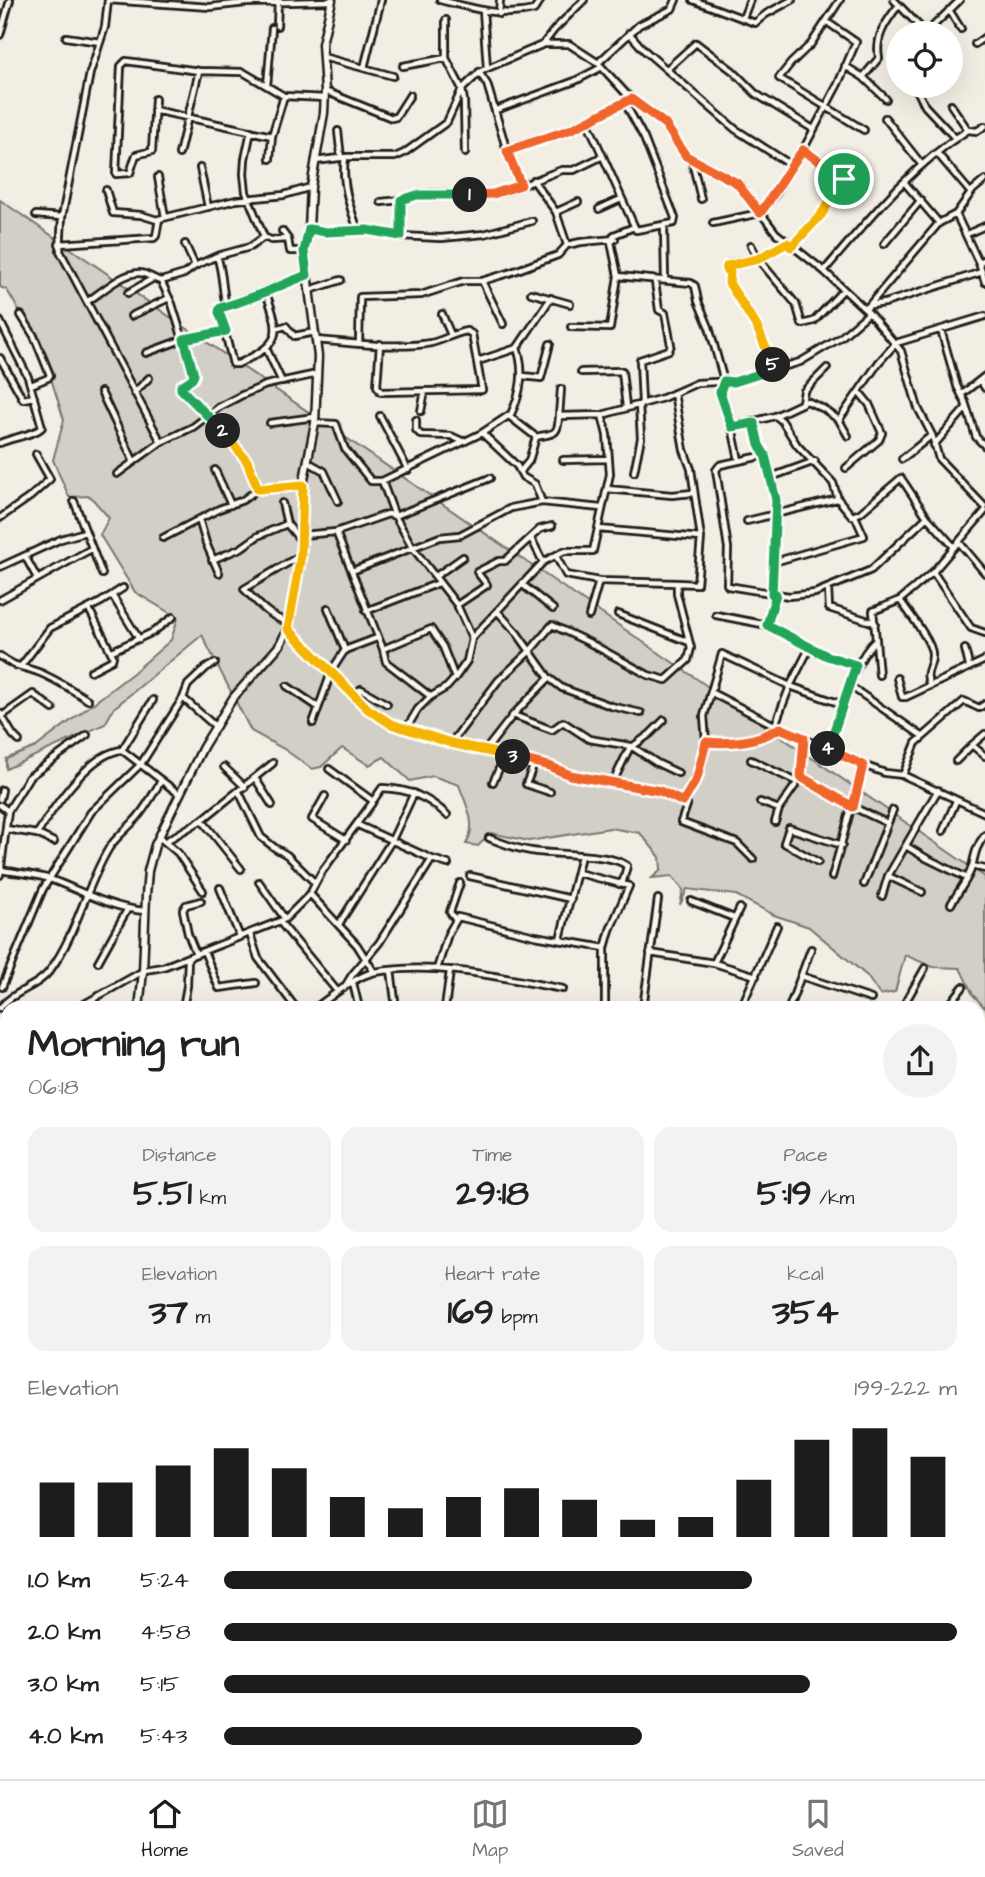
<!DOCTYPE html>
<html lang="en">
<head>
<meta charset="utf-8">
<style>
  :root { --surface:#fff; --page:#f2f2f2; --text:#222; --muted:#767676; --line:#e0e0e0; --accent:#1c1c1c }
  body { margin:0; font-family:"Architects Daughter",sans-serif; background:var(--page); color:var(--text); height:100vh; display:flex; flex-direction:column; font-size:26px; white-space:nowrap }
  * { box-sizing:border-box; margin:0 }
  p { font-size:23px; color:var(--muted) }
  .icon { flex:none; width:38px; height:38px; fill:none; stroke:currentColor; stroke-width:2; stroke-linecap:round; stroke-linejoin:round }
  .map { position:relative; flex:1; overflow:hidden }
  .sheet { position:absolute; left:0px; top:1001px; width:985px; height:779px; display:flex; flex-direction:column; background:var(--surface); border-radius:21px 21px 0 0; box-shadow:0 7px 28px #0002 }
  .sheet>* { flex:none }
  .buttons { position:absolute; left:886px; top:21px; display:grid; gap:14px }
  .buttons a { display:grid; place-items:center; width:77px; height:77px; border-radius:50%; background:var(--surface); box-shadow:0 7px 28px #0002; font-size:35px }
  .pin { position:absolute; display:grid; place-items:center; width:60px; height:60px; color:#fff; margin:-30px; border:4px solid #fff; border-radius:50%; box-shadow:0 2px 7px #0007 }
  .km { position:absolute; width:35px; height:35px; margin:-18px; border-radius:50%; background:#222; color:#fff; font-size:19px; line-height:35px; text-align:center }
  .round { display:grid; place-items:center; flex:none; width:74px; height:74px; border-radius:37px; background:var(--page) }
  .headline { display:flex; align-items:center; justify-content:space-between; height:119px; padding:0 28px }
  h1 { font-size:38px; font-weight:700; line-height:52px }
  .stats { display:grid; grid-template-columns:repeat(3,1fr); gap:10px; height:119px; padding:7px 28px }
  .stats div { display:grid; align-content:center; border-radius:18px; background:var(--page); text-align:center }
  .stats b { font-size:35px; font-weight:700 }
  .stats small { font-size:19px; font-weight:400 }
  .stats p { font-size:19px }
  .chart { height:196px; padding:14px 28px }
  .chart p { display:flex; justify-content:space-between }
  .chart svg { width:100%; height:126px; margin-top:7px; stroke:var(--accent); stroke-width:6 }
  ul { padding:0 28px; list-style:none; font-size:23px }
  li { display:grid; grid-template-columns:112px 84px 1fr; align-items:center; height:52px }
  li i { height:18px; border-radius:9px; background:var(--accent) }
  .dock { display:flex; justify-content:space-around; align-items:center; height:98px; border-top:2px solid var(--line); background:var(--surface); font-size:19px; color:var(--muted) }
  .dock a { display:grid; justify-items:center; gap:4px }
  .dock .on { color:var(--accent) }
  .map>svg:first-child { display:block }
</style>
</head>
<body>
<div class="map">
<svg width="985" height="1779" viewBox="0 0 985 1779">
  <rect width="100%" height="100%" fill="#f2eee4"/>
  <filter id="ink" filterUnits="userSpaceOnUse"><feTurbulence type="fractalNoise" baseFrequency=".0143" numOctaves="2"/><feDisplacementMap in="SourceGraphic" scale="14" xChannelSelector="R" yChannelSelector="G"/><feConvolveMatrix kernelMatrix="1 2 1 2 8 2 1 2 1" color-interpolation-filters="sRGB"/></filter>
  <g filter="url(#ink)">
    <path fill="#d2cfc6" stroke="#777671" stroke-width="2" d="M0,200L985,877V1008L973,995L960,968L933,967L905,955L895,992L880,995L867,976L809,927L774,915L736,895L687,889L680,905L683,890L672,876L652,878L661,870L660,857L640,833L610,828L529,841L491,833L478,846L466,844C478,824 466,805 459,785L433,776L410,781L384,757L369,765L342,748L321,767L312,769L284,749L251,731L202,635L114,708L105,724L6,769V759L36,747L133,673L171,640L178,618L135,592L100,535L109,518L90,496L69,497L53,460L64,420L42,350L7,290L0,287Z
      M978,1134L985,1135V1200H978Z
      M985,1251V1327L978,1326V1277L982,1253Z"/>
    <g fill="none" stroke-linecap="round" stroke-linejoin="round">
      <g stroke="#1c1c1c" stroke-width="10">
        <path id="minor" d="M108,0L105,27L90,73L62,217L60,251L161,442
          M108,0L210,7L246,3L332,1
          M440,0C472,8 502,18 534,10L541,0
          M693,0L755,23L766,14L792,0
          M840,0L811,44L791,63L779,78L864,130
          M894,0L926,33
          M483,10L487,68
          M949,10L961,29
          M499,14L500,0
          M743,18L750,0
          M446,20V58L462,89L464,101L465,153
          M277,26L278,1
          M629,33L644,50L735,129L791,165
          M926,33L960,0
          M0,35L10,0
          M66,37L100,42
          M544,43L554,30L584,0
          M975,44L985,37
          M323,57L393,76
          M598,63L639,25L672,9L676,0
          M403,66L446,58
          M845,66L863,77L886,99
          M364,68L381,0
          M667,69L696,43L733,71L756,94L813,129
          M479,72L487,84L507,151L521,185
          M863,77L879,58C875,37 885,23 898,6
          M267,86L272,28
          M915,86L925,106L955,138
          M325,91L392,118L396,117L410,95
          M155,99L152,151L136,155L130,173L116,174L121,66L126,61L199,71L243,72L284,96L325,98
          M951,105L968,130
          M154,110L272,136
          M496,110L575,81L602,67
          M885,118L922,165
          M587,121L636,230L674,223L675,218L644,138L625,103
          M251,131L245,159L244,174L246,192L264,237L271,240L288,239
          M338,131L341,158
          M507,151L571,129L631,99
          M937,153L971,193
          M179,154L199,71
          M345,158C341,181 350,208 358,230
          M270,159L272,136L284,96
          M315,161L347,157H395L404,153L447,122L462,89L481,71L544,44H569L598,63L631,99L665,124L686,156L738,183L776,233L824,271L869,313L901,351L918,408L932,435L939,459L985,507
          M692,161L701,199
          M200,168L208,207
          M158,177L165,217
          M533,180L556,212L567,245
          M904,182L939,223
          M106,190L113,213L141,215L157,220
          M381,202L401,200
          M599,209L621,199
          M556,212L578,202
          M956,214L979,263L985,282
          M36,215L62,217
          M713,223L760,213L776,194L791,165L803,150L838,84L856,42L827,22
          M664,226L665,280
          M309,229L326,232L367,230L401,236L441,238L484,234L532,221
          M282,231L288,239L290,251H304
          M967,234L985,226
          M401,236V200C429,187 459,198 488,195C513,192 538,178 562,170H574L603,156
          M59,244L154,238L156,236L159,219L236,200L284,195L311,187
          M185,244L195,266
          M884,244L921,200
          M751,245L758,259L796,304L802,324L814,321L843,290
          M791,247L821,215L844,182V179L803,150
          M217,256C223,273 222,289 226,306
          M979,263L985,259
          M824,271C868,220 911,166 968,130L977,131L985,126
          M618,276L691,283L695,286L698,301L709,327L724,381L720,392L732,427L739,460
          M161,281L184,274L195,266L217,256L250,247L264,237
          M482,281L503,324
          M310,290L341,280
          M128,293L152,279
          M266,293C282,336 281,343 238,364H233L219,309L307,275
          M531,293L570,304
          M88,301C102,292 122,273 139,273C147,273 153,279 161,281L172,304L194,375L192,379L181,386V389L235,445L247,461L258,489L243,500L219,509L163,538
          M871,305L885,303L982,272
          M866,309L939,223L956,214L973,190L985,180
          M442,314L451,335
          M21,315L34,336L50,375L48,378L31,385
          M131,316L169,298
          M0,321L28,377L42,427C37,434 11,438 0,443
          M571,327L610,328L618,276L611,242L615,239L613,237L614,235L634,227
          M278,328L286,326L294,336L315,332
          M941,330L957,386L965,402L976,437L985,446
          M317,340C349,343 400,349 431,343C444,340 454,333 467,331L472,334L482,390L381,392L377,386L380,344
          M359,344L360,297L421,295L464,281H482L509,273L558,255L567,245L581,242L615,239
          M266,348L282,382
          M146,353L184,339L226,331
          M0,358L23,399L34,397
          M478,361L517,348L551,298
          M775,369L757,327L729,283L730,272L726,270L730,264L758,259L787,243
          M581,372L622,371L626,407
          M523,376L541,378L550,344
          M980,380L985,388
          M101,392L134,462
          M134,393L149,378
          M674,393L684,450L691,469L701,538L697,584L677,583
          M962,394L985,376
          M802,402L804,391L827,368
          M421,411L425,391
          M380,416L408,470
          M509,416L536,437C554,433 558,436 559,416L602,415L663,398L697,383L734,381L800,362L840,338L869,313
          M559,416L561,389
          M776,416L782,421L797,445L833,483L838,499L852,516L860,513L901,478L927,517L954,547
          M416,420V430L421,435L451,436L462,441
          M839,420L848,436
          M270,423L315,417
          M315,423L336,424L345,449L371,481H382
          M754,423L759,445L766,455L776,500L772,594
          M732,427L775,416L807,401L824,409L839,420L879,362L896,343L985,316
          M482,433L517,466L523,477L535,484L542,502
          M934,445L966,408
          M766,455L720,465L716,470L728,548L727,584L728,586L789,596L815,593L871,570L927,517
          M902,459L932,435
          M563,460L607,459
          M308,462L324,471L338,501
          M846,468L879,440L882,433L869,404L860,393
          M215,470L231,505
          M520,472L529,461L536,437
          M634,472L641,438L639,405L642,403L640,360L669,350L671,345L665,313L659,310L655,282
          M117,474L161,442L193,427L219,407L242,395L266,385L317,374
          M771,477L815,461
          M258,489L303,485
          M607,489L672,495L693,493
          M74,501L102,574
          M282,503L287,524L301,541
          M0,518L30,497L50,479L36,454
          M199,519L206,543L219,573
          M747,521L837,499
          M599,529L701,538
          M336,532L383,649L431,629L443,647L455,678
          M302,535L336,532L388,514L395,516L490,478
          M531,538L543,562
          M959,542L985,573
          M25,556L37,578
          M212,560L241,548L258,536L287,524
          M774,562L864,536L855,516
          M0,567L61,539L85,532
          M352,571L440,537L460,535L511,508L542,502L601,508
          M933,572L971,628L985,633
          M436,576L463,557
          M523,585L553,609
          M828,588L829,608L875,623
          M112,595L139,639
          M0,600L91,549
          M900,600C908,612 932,641 932,654C933,668 923,670 930,686
          M457,605L487,585L477,572L499,561H505L540,529L552,526
          M328,608L345,650
          M89,609L113,656L112,660L91,671
          M366,611L439,583
          M497,611L517,633L549,678L562,688L611,706L641,713
          M618,614L689,642
          M716,615L767,625L827,656L856,665
          M589,616L599,581
          M290,623C269,617 259,604 244,589L301,555
          M767,625L776,594
          M288,630L368,709L391,724L451,743L535,762L570,775L661,791L687,805L681,822L737,843L753,859
          M472,638L457,605L413,548L395,516L382,481L482,433L511,414C521,394 525,370 517,348
          M876,641L879,675
          M383,649L386,662L430,696
          M965,649L969,666
          M112,651L153,632L173,617
          M0,656C16,669 27,666 45,675C60,682 74,691 88,700
          M21,666L50,628L101,602L123,588
          M897,678L902,697H906L985,660
          M287,686L318,707
          M850,686L922,736
          M712,693L780,728L863,765L885,773L903,775L985,813
          M355,694L361,689L387,704
          M183,698L216,727
          M0,713L13,735L19,741
          M513,715L552,730L563,722L589,739L631,746L657,763L678,773
          M2,716L33,694L53,709
          M313,723L332,670L345,650L377,638
          M775,725L790,686L810,647
          M406,729L418,709L430,697L447,687L455,678L467,661L472,638L543,562L564,551H593L610,474L607,435L602,415
          M706,742C733,744 756,742 780,728
          M451,743L498,681L530,651L552,625L588,642L648,675L666,680L688,660L691,648L677,594V583L599,581L566,575L556,556
          M972,745L985,734
          M827,749C841,717 851,662 876,640L873,611L900,600L933,572L985,511
          M122,750L153,700
          M485,751L513,715L549,678
          M751,760L797,782
          M956,761L972,745L985,756
          M535,762L526,784L550,792
          M224,767L245,787
          M329,769L373,801L382,788C409,789 428,797 447,815
          M903,775L916,743L964,701L979,708L985,704
          M801,777L853,807L887,823
          M255,778L272,805
          M493,782L505,756
          M613,782L629,749L650,734L664,720
          M239,792L261,837L275,848L287,855L315,883
          M325,796L312,819L346,840
          M0,799L2,790
          M683,802L691,789L702,765L706,742L704,716L722,654L790,686L844,705
          M760,802L779,809
          M0,805L8,811
          M202,820L241,869
          M775,822L779,809L801,777L804,738
          M358,825L432,859L448,864
          M6,829L37,834L54,842
          M943,831L956,801
          M37,834C54,807 89,753 122,750L179,794
          M159,837L178,853L203,891
          M489,838C502,843 516,849 531,851C552,855 613,853 627,866L623,881L619,884
          M166,841L202,820L273,763
          M906,846L926,858L967,878
          M818,862L784,843L789,828L842,845
          M972,866L985,869
          M1,870C17,873 35,874 50,879C82,891 110,908 145,911
          M578,873L629,886L610,930L605,948V1008
          M0,875L8,811L29,777L87,735
          M470,876L571,899
          M888,876L922,892
          M832,877L863,765
          M259,882L285,919
          M864,884L893,810
          M220,888L240,937
          M310,894L357,945L374,972
          M882,896L888,876L938,790
          M691,901L734,918
          M951,904C958,892 968,880 972,867C975,854 976,846 985,835
          M455,919L450,912L460,883
          M280,922L337,991
          M339,924L392,840L414,793
          M250,934L258,958L296,1008
          M560,939L581,856
          M204,951L219,988L256,983
          M650,953L714,963L756,976
          M196,954L188,934L183,910L186,905L201,901
          M98,962L127,910
          M714,963L740,908
          M437,969L448,934L458,917L535,936L605,948
          M391,970L396,1008
          M801,976L871,999
          M353,983L359,1008
          M2,987L43,889L91,812L141,764L183,698L188,685L206,668L215,663
          M344,988L352,975L379,943L432,859
          M0,1008C14,990 38,988 51,969C77,933 86,886 109,848C116,837 125,831 134,821C145,810 153,794 161,781
          M77,1008L145,970L163,967L285,919L310,894L321,873L372,803
          M183,1008L187,986L188,958
          M315,1008C331,997 357,975 375,972C437,961 503,978 563,989
          M445,1008L450,971
          M643,1008L658,899
          M741,1008L777,926
          M789,1008L811,949
          M902,1008L925,968
          M947,1008L963,987
          M978,1037L985,1023
          M978,1075L985,1077
          M0,1090L7,1081
          M0,1120L7,1124
          M0,1171L7,1170
          M0,1233L7,1228
          M978,1256L985,1257
          M0,1291L7,1287
          M978,1331L985,1332
          M0,1367L7,1366
          M0,1376L7,1380
          M0,1422L7,1425
          M0,1467L7,1473
          M978,1469H985
          M978,1488L985,1489
          M0,1489L7,1486
          M978,1523L985,1528
          M0,1527L7,1537
          M978,1607H985
          M0,1639L7,1653
          M978,1690L985,1649
          M0,1698L7,1710
          M978,1722L983,1735L985,1762
          M0,1734L7,1728
          M56,1773L63,1779
          M143,1773V1779
          M227,1773L228,1779
          M266,1773V1779
          M387,1773L400,1774
          M494,1773L511,1779
          M631,1773L633,1779
          M847,1773L851,1779
          M306,1779V1773
          M448,1779L450,1773
          M476,1779L477,1773
          M534,1779L535,1773
          M590,1779L594,1773
          M707,1779V1773"/>
      </g>
      <g stroke="#1c1c1c" stroke-width="10">
        <path id="tertiary" d="M978,1449L985,1424
          M933,1773L934,1779"/>
      </g>
      <g stroke="#1c1c1c" stroke-width="11">
        <path id="secondary" d="M139,1008L143,972L146,895L148,871L155,845L203,747L233,698L280,645L290,623L301,555L303,485L315,423L318,356L304,251L309,229L311,187L324,113L325,91L322,44L332,0
          M0,1331L7,1323
          M188,1773V1779
          M728,1773L737,1779"/>
      </g>
      <use href="#minor" stroke="#fbf7ec" stroke-width="4.5"/>
      <use href="#tertiary" stroke="#fbf7ec" stroke-width="5"/>
      <use href="#secondary" stroke="#fbf7ec" stroke-width="6"/>
      <path stroke="#1c1c1c" stroke-width="2" stroke-dasharray="10 5" stroke-linecap="butt" d="M0,1620L7,1631
        M101,1773L105,1779"/>
    </g>
  </g>
  <g fill="none" stroke-linecap="round" stroke-linejoin="round" filter="url(#ink)">
    <g stroke="#fff" stroke-width="14">
      <path id="split-1" d="M470,195L493,194L521,185L507,151L572,129L631,99L665,124L686,156L737,183L760,213C776,193 787,170 803,150L844,179"/>
    </g>
    <g stroke="#fff" stroke-width="14">
      <path id="split-2" d="M223,431L181,389V386L192,379L194,375L184,339L226,331L219,312L220,308C251,300 278,286 307,275L304,251L309,229L326,232L367,230L401,236V200L417,195H470"/>
    </g>
    <g stroke="#fff" stroke-width="14">
      <path id="split-3" d="M223,431L247,461L258,489L303,485L301,555L288,629L368,709L391,724L451,743L513,757"/>
    </g>
    <g stroke="#fff" stroke-width="14">
      <path id="split-4" d="M513,757L549,766L570,775L660,791L683,802L697,778L706,742C733,744 756,742 780,728L804,738L801,777L853,807L863,765L828,749"/>
    </g>
    <g stroke="#fff" stroke-width="14">
      <path id="split-5" d="M773,365L775,369L734,382L724,381L720,392L732,427L754,423L759,445L765,455L776,500L772,594H776L767,625L827,656L856,665L828,749"/>
    </g>
    <g stroke="#fff" stroke-width="14">
      <path id="split-6" d="M773,365L757,327L729,283L730,272L726,270L727,266L758,259L787,243L791,247L821,215L844,179"/>
    </g>
    <use href="#split-1" stroke="#f0652b" stroke-width="9"/>
    <use href="#split-2" stroke="#22a559" stroke-width="9"/>
    <use href="#split-3" stroke="#f5b400" stroke-width="9"/>
    <use href="#split-4" stroke="#f0652b" stroke-width="9"/>
    <use href="#split-5" stroke="#22a559" stroke-width="9"/>
    <use href="#split-6" stroke="#f5b400" stroke-width="9"/>
  </g>
</svg>
<div class="buttons">
<a><svg class="icon" aria-label="locate" viewBox="0 0 24 24"><circle cx="12" cy="12" r="6"/><path d="M12 2v4M12 18v4M2 12h4M18 12h4"/></svg></a>
</div>
<div class="pin" style="left:844px;top:179px;background:#1e9e55"><svg class="icon" aria-label="arrive" viewBox="0 0 24 24"><path d="M6 21V4h12l-3 4 3 4H6"/></svg></div>
<b class="km" style="left:470px;top:195px">1</b>
<b class="km" style="left:223px;top:431px">2</b>
<b class="km" style="left:513px;top:757px">3</b>
<b class="km" style="left:828px;top:749px">4</b>
<b class="km" style="left:773px;top:365px">5</b>
<section class="sheet">
<div class="headline"><div><h1>Morning run</h1><p>06:18</p></div><a class="round"><svg class="icon" aria-label="share" viewBox="0 0 24 24"><path d="M12 15V3M7 8l5-5 5 5M5 13v7h14v-7"/></svg></a></div>
<div class="stats">
<div><p>Distance</p><b>5.51<small> km</small></b></div>
<div><p>Time</p><b>29:18</b></div>
<div><p>Pace</p><b>5:19<small> /km</small></b></div>
</div>
<div class="stats">
<div><p>Elevation</p><b>37<small> m</small></b></div>
<div><p>Heart rate</p><b>169<small> bpm</small></b></div>
<div><p>kcal</p><b>354</b></div>
</div>
<div class="chart"><p><span>Elevation</span>199–222 m</p>
<svg viewBox="0 0 160 44" preserveAspectRatio="none"><path d="M5 44V25M15 44V25M25 44V19M35 44V13M45 44V20M55 44V30M65 44V34M75 44V30M85 44V27M95 44V31M105 44V38M115 44V37M125 44V24M135 44V10M145 44V6M155 44V16"/></svg>
</div>
<ul>
<li><b>1.0 km</b>5:24<i style="width:72%"></i></li>
<li><b>2.0 km</b>4:58<i style="width:100%"></i></li>
<li><b>3.0 km</b>5:15<i style="width:80%"></i></li>
<li><b>4.0 km</b>5:43<i style="width:57%"></i></li>
</ul>
</section>
</div>
<nav class="dock">
<a class="on"><svg class="icon" aria-label="home" viewBox="0 0 24 24"><path d="M3 11l9-7 9 7M6 9v11h12V9"/></svg>Home</a>
<a><svg class="icon" aria-label="map" viewBox="0 0 24 24"><path d="M3 6l6-2 6 2 6-2v14l-6 2-6-2-6 2zM9 4v14M15 6v14"/></svg>Map</a>
<a><svg class="icon" aria-label="saved" viewBox="0 0 24 24"><path d="M7 4h10v16l-5-4-5 4z"/></svg>Saved</a>
</nav>
</body>
</html>
